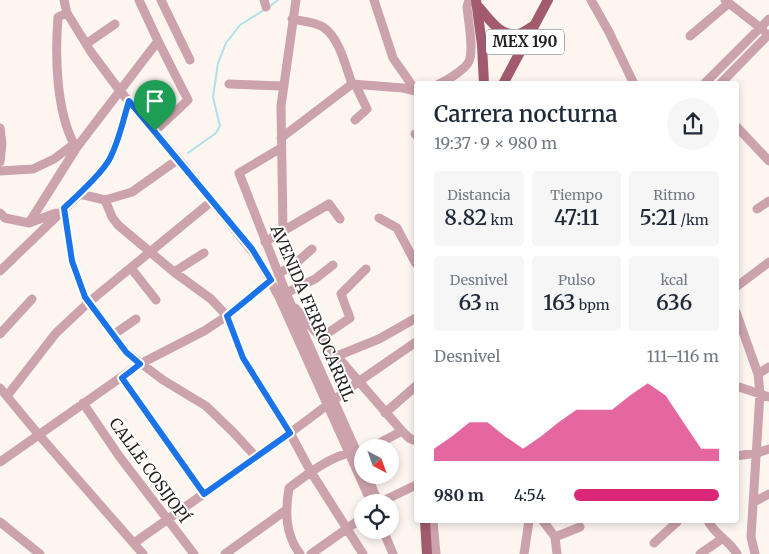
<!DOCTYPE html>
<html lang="es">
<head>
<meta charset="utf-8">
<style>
  :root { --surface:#fff; --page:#f6f6f7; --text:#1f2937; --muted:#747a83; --accent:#db2777 }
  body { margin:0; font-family:Merriweather,serif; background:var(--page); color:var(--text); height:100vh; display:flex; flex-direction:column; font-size:19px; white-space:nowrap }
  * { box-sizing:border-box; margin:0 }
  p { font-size:16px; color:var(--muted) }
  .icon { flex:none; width:28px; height:28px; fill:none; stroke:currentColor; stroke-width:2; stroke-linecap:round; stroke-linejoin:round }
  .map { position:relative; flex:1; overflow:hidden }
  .drawer { position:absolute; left:414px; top:81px; width:325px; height:442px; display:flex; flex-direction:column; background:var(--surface); border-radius:5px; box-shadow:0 2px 8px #0003 }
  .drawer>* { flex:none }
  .needle { width:32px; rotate:139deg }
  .buttons { position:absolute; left:354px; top:439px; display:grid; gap:10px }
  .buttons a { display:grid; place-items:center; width:45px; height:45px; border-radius:50%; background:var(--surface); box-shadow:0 2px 8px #0003; font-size:25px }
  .pin { position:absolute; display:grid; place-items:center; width:42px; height:42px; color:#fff; margin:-51px -21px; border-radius:50% 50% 50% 0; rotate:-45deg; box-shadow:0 0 5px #0007 }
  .pin .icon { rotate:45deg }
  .round { display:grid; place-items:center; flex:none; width:52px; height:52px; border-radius:26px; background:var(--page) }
  .headline { display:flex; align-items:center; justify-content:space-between; height:85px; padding:0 20px }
  h1 { font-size:22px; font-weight:600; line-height:38px }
  .metrics { display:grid; grid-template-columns:repeat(3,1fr); gap:8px; height:85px; padding:5px 20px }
  .metrics div { display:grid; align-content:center; border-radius:5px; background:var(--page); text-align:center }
  .metrics b { font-size:21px; font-weight:600 }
  .metrics small { font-size:14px; font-weight:400 }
  .metrics p { font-size:14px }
  .chart { height:140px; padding:10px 20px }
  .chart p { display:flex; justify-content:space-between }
  .chart svg { width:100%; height:90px; margin-top:5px; fill:var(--accent); opacity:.7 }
  ul { padding:0 20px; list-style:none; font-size:16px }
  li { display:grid; grid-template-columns:80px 60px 1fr; align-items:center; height:38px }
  li i { height:12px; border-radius:6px; background:var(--accent) }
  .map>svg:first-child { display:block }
</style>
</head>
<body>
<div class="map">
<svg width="769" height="554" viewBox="0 0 769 554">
  <rect width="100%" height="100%" fill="#fdf5f0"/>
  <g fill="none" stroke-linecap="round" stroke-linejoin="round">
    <path stroke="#aee0ed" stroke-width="2" d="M270,6L278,0
      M188,153L216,133L220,126L213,97L218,63L226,43L240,25L264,10"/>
    <path stroke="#cca2ac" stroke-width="9" d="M64,0L67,13L91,52L120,91L185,167L259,260L279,297L371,502
      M139,0L158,41L188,100L155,131
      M161,0L190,60
      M264,0L266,7
      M374,0L393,58L416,91
      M591,0L609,32L634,84
      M725,0L763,30
      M67,13L58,17C55,55 56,110 74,144
      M292,19C302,21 315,22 323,27C339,37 346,67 352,84L356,86L367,109L355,120
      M690,36L729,3
      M86,44L115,24
      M229,84L283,86
      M439,84C446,81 464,70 468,63C475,53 468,19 467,7L469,0
      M704,84L769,19
      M720,84L769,34
      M736,126L769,161
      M0,128L2,144L0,162
      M415,134L416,135
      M281,138L352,84L403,88L416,91
      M281,148L239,173L286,293L362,464
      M0,171L33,169L54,159L74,144L77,147L158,41
      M80,194L105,200L132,192L173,163
      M105,200L112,217L118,225L174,272L211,299L227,316L243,358L290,433L311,472L363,554
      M64,208L72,261L85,297L126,352L163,380L206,406L233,432L256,457
      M757,209L769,201
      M0,213L5,218L29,223
      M56,213L29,223L77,147
      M379,218L397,228L416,264
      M283,231L329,204L340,219
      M265,242L283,231L281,106L296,0
      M131,268L156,300
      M0,271L80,194L109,161L121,129L129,101
      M174,272L204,253
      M278,274L296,263L312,249
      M736,287L769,262
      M286,293L315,279L333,265
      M295,308L402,431L409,438L416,441
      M736,312L758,374L760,393L751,537L755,554
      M0,334L32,299
      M113,335L136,319
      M322,337L350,318L341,294L366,269
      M337,356L379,339L416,318
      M758,374L769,367
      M122,378L204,494
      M736,386L769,397
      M0,388L39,435L143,554
      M7,396L56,333L89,302L212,201
      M83,403L119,456L194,554
      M385,413L416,386
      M370,448L402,431
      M736,456L757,453L769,449
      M0,462L140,364L204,331L227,316L271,280
      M367,475L378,502
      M383,502L387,499L416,485
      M754,502L769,494
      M433,521L436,554
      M543,521L555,537L557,554
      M708,521C715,535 730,541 737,554
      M0,522L40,554
      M383,530L393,554
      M555,537L580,527
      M134,543L290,433L358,382L416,342
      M654,543L678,521
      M225,554L286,510
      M300,554C285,534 285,512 289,488C306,475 332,455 354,452
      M311,554L362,518
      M524,554L529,521
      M700,554L723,538"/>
    <path stroke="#a25a6f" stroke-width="10" d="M476,0L482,45L484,84
      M477,5C487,16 500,38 518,34C523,33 528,29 533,26
      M503,84L548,0
      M425,521L427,554"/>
  </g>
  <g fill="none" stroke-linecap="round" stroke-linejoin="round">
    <g stroke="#fff" stroke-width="10">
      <path id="route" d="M129,101L252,249L271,280L227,316L243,358L290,433L204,494L122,378L140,364L126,352L85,297L72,261L64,208C76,197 101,174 109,160C119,142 123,120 129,101Z"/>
    </g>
    <use href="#route" stroke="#1a73e8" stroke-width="6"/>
  </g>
  <g text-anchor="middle" stroke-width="4" stroke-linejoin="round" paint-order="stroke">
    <rect fill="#fff" stroke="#646262" stroke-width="1" x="486" y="29.5" width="78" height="25" rx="4"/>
    <g font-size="15" font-weight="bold" fill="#221f1e">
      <text x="525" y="47">MEX 190</text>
    </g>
    <g font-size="16" fill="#221f1e" stroke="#fff">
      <text transform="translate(313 313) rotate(67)" y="6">AVENIDA FERROCARRIL</text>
      <text transform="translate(150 470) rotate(54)" y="6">CALLE COSIJOPÍ</text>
    </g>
  </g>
</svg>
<div class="buttons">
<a><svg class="needle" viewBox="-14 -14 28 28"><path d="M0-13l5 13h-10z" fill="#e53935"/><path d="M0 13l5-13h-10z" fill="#747a83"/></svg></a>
<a><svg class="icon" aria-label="locate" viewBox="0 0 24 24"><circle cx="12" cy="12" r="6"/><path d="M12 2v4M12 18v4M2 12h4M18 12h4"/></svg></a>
</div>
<div class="pin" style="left:155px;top:131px;background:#1e9e55"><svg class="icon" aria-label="arrive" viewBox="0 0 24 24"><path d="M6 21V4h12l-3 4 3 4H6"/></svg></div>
<section class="drawer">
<div class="headline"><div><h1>Carrera nocturna</h1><p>19:37 · 9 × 980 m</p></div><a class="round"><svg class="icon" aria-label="share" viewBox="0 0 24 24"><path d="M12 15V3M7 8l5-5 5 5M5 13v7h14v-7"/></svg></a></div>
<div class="metrics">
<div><p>Distancia</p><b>8.82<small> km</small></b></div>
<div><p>Tiempo</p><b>47:11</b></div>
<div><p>Ritmo</p><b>5:21<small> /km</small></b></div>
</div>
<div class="metrics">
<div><p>Desnivel</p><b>63<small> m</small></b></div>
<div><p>Pulso</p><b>163<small> bpm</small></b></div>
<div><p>kcal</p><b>636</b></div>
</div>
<div class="chart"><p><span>Desnivel</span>111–116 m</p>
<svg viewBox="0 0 160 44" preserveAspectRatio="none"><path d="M0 44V38L10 32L20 25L30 25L40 32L50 38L60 32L70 25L80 19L90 19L100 19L110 12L120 6L130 12L140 25L150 38L160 38V44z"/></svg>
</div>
<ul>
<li><b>980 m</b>4:54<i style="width:100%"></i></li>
</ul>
</section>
</div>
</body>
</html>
